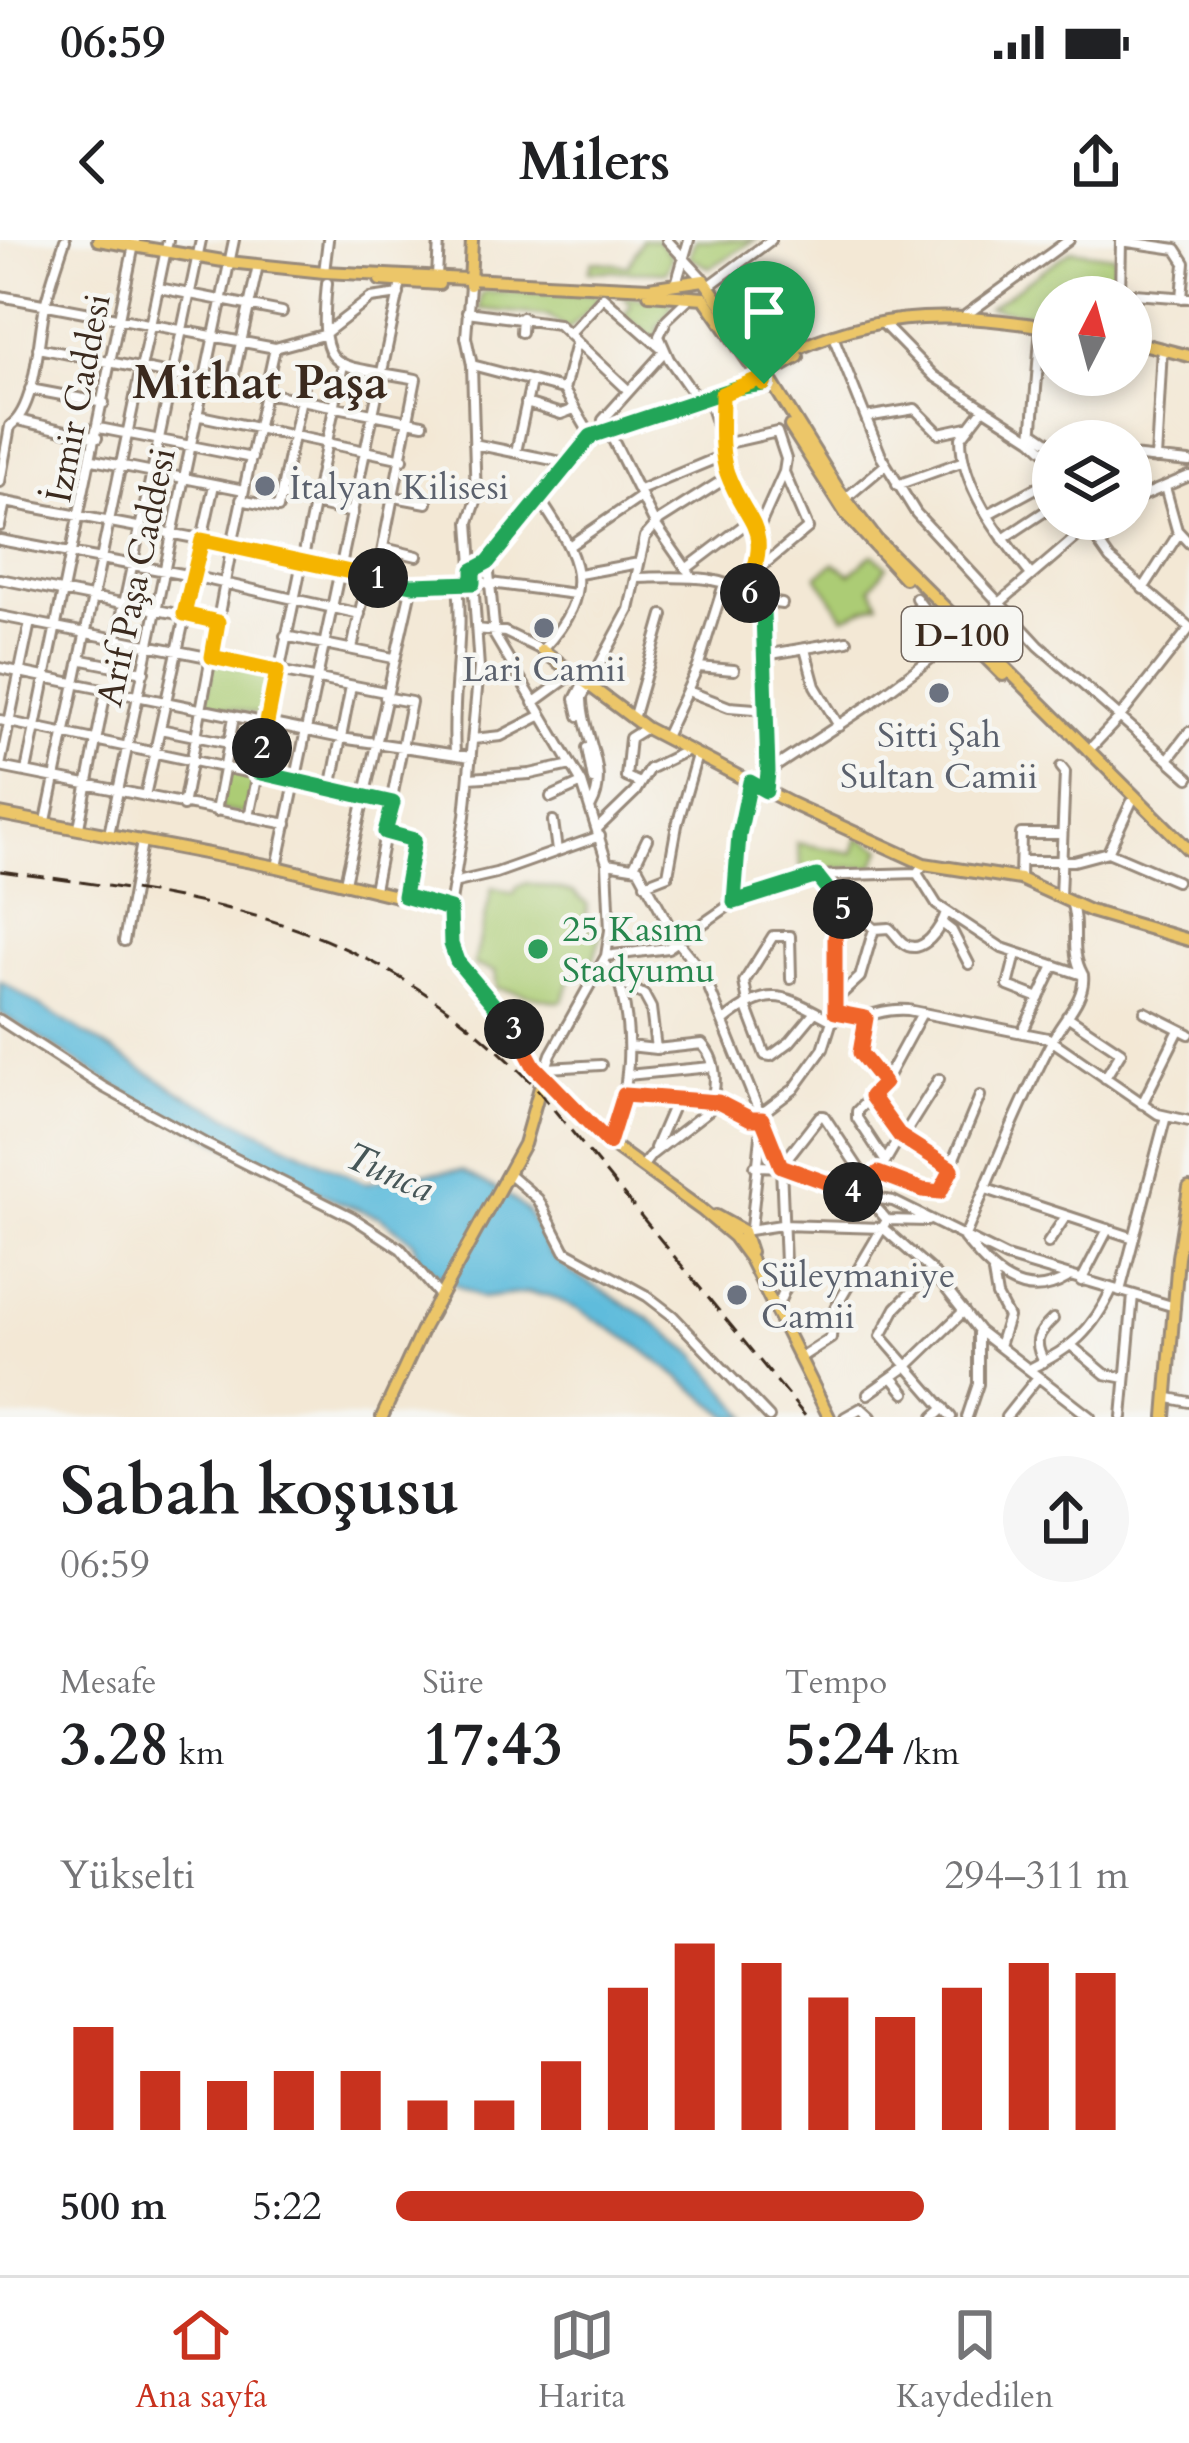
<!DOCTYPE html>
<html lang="tr">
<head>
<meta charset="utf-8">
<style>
  :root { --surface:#fff; --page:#f6f6f6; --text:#202124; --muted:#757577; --line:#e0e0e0; --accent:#c8321e }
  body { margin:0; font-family:Cardo,serif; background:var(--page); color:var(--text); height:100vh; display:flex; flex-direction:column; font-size:45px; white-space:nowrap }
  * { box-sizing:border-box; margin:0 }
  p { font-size:39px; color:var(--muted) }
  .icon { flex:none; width:66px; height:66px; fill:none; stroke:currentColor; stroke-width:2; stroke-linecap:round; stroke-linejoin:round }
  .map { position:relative; height:1177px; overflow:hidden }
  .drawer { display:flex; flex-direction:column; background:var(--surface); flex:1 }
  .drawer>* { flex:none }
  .needle { width:78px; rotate:6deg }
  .tools { position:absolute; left:1032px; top:36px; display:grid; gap:24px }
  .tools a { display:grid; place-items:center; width:120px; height:120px; border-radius:50%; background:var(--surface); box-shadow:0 6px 18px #0003; font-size:60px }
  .pin { position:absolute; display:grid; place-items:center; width:102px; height:102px; color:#fff; margin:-123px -51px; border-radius:50% 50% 50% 0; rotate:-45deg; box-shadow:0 0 12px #0007 }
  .pin .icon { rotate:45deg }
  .km { position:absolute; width:60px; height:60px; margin:-30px; border-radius:50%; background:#222; color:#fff; font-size:33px; line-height:60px; text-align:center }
  .round { display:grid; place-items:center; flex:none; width:126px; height:126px; border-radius:63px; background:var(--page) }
  .overview { display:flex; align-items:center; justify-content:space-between; height:204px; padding:0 60px }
  h1 { font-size:66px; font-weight:600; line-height:90px }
  .figures { display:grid; grid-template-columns:repeat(3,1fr); gap:18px; height:204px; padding:12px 60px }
  .figures div { display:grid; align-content:center }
  .figures b { font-size:60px; font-weight:600 }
  .figures small { font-size:33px; font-weight:400 }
  .figures p { font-size:33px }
  .chart { height:336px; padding:24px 60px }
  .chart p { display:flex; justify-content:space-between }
  .chart svg { width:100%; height:216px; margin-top:12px; stroke:var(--accent); stroke-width:6 }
  ul { padding:0 60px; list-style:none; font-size:39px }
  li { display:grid; grid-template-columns:192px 144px 1fr; align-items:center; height:90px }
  li i { height:30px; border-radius:15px; background:var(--accent) }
  .status { display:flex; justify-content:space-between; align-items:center; height:84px; padding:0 60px; background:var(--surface); direction:ltr }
  .status svg { height:33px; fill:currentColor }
  header { display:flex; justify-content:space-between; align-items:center; height:156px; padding:0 60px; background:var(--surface); font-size:54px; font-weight:600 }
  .tabs { display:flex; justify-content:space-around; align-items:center; height:168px; border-top:3px solid var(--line); background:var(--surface); font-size:33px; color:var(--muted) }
  .tabs a { display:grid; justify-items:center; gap:6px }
  .tabs .selected { color:var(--accent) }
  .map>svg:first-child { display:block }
</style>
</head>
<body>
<div class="status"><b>06:59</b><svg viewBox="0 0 49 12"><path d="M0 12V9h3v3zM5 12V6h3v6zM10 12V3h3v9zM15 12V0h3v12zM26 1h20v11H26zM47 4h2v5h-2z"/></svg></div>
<header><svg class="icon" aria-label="back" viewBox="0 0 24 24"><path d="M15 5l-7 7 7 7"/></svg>Milers<svg class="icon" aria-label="share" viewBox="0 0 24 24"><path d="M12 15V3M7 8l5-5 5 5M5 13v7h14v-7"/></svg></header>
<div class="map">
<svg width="1189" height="1177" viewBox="0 0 1189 1177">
  <rect width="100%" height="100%" fill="#f6f6f2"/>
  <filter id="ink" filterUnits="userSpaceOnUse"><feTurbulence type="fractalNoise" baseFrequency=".00833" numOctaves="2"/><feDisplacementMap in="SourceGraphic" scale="24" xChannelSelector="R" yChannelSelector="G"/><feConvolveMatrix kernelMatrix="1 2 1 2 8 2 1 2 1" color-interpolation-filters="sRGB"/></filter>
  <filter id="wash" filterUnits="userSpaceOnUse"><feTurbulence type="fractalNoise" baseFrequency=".004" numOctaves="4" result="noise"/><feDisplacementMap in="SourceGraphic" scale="48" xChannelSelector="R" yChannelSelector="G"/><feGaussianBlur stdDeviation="2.7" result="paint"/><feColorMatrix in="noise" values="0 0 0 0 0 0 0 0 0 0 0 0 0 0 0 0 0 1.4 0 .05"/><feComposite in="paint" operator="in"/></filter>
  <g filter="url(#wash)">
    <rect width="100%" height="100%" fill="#f3e8d5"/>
    <path fill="#accc74" stroke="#747b49" stroke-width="3" d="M642,0H658L672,17L666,32L589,31L593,21L628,26Z
      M695,0H755L710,28L689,17Z
      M1072,10L1115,16V57H1053V78L989,68Z
      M769,29L778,39L775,59L738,55L728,40H722L727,37L732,43L737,34L751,42Z
      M486,51L604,54L568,90L549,76L479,69L481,54Z
      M623,56L670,60L672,67L657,87L662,106L624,74L631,66Z
      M872,314L887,326L871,347L879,363L844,377L817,336L834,323L850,334Z
      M214,421L273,434L266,476L205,464Z
      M226,529L256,535L248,575L219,570Z
      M858,597L882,609L873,627L802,630L797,603L853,613Z
      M527,643L573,652L588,665L583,687L602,692L588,739L571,735L564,759L558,762L497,748L495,731L474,725L492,648L514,654L517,647Z"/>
    <path fill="#5ebcdc" stroke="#4c737d" stroke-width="3" d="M0,741L179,852L365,943L415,934L462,931L506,954L527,971L549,1013L572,1033L647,1077L696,1115L748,1177H730L633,1102L579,1070L550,1056L526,1053L482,1058L442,1038L420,1021L414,1002L380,977L339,962L141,862L0,773Z"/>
  </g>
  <g filter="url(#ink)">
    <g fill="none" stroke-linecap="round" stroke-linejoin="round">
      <g stroke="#97897a" stroke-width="14">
        <path id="minor" d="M667,0L703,39
          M1121,1L1176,9L1185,23L1182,58
          M324,32L328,0
          M437,37L439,0
          M327,43C318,137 334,123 416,139L377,338
          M676,44L689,0
          M709,46L771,0
          M159,48L282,72
          M1120,53L1189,58
          M0,56L275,108L323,95L371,58L399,54
          M1120,56L1121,0
          M687,60L667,79L659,96L669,119L699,162
          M467,72L558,84L629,151
          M966,75L1069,0
          M885,86L934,136L1032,199L1048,214
          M521,92L522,77
          M569,94L603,57L663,110
          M835,101L882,218L916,273L1039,406L1189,538
          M576,103L564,150L591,196
          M38,108L423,184
          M472,125L563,149
          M232,144L258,25
          M30,149L104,163
          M721,155L727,233L757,289
          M708,158L719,191
          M526,163L561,174L574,169
          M984,168L961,198C961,248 1002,298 1031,335
          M196,175L403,219
          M866,177L915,169L939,193L967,187
          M18,180L97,198
          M99,188L252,218
          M607,188L655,284L690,334
          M607,188L603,180L664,112
          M1035,193L1053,205
          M1032,199L1041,86
          M474,204L567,223
          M724,204L777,192L786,219L784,232L758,290L756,320L746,351
          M516,212L531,142
          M1131,216L1189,222
          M1156,219L1162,108
          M93,220L244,250
          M0,242L10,186C37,167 38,97 45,66C50,44 58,22 65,0
          M897,245L964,221
          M1165,247L1177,290L1189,303
          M357,250L427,263
          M640,250L724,215
          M281,256L353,273
          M846,258L884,226
          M241,260L278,268L305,140
          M0,261L232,305L412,345L490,343L575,354
          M1131,261L1189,236
          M988,274L1053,239
          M1082,279L1110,319L1189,387
          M0,286L5,262
          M1003,299L1053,266
          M0,300L192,336L360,374
          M569,306L642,256
          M384,308L417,316
          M488,322L495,396L582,543L607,623L610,690L606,716L551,814L543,837
          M686,329L752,279
          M473,330L488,322L591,196L611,186L671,173L760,139
          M579,334L639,323
          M753,334L808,288L784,232
          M636,338C683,337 719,332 761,361L768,470L766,551
          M0,339L218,382
          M1143,349L1179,293
          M761,361L782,364
          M997,365L1087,288
          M0,376L385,452
          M477,389L505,392L542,410C598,349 580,319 539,258
          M285,396L393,418
          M117,397L201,0
          M352,409L363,358
          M805,409L815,446L839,486
          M765,415L847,401
          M83,420L144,432
          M698,427L734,430
          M0,428L341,498L471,517
          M688,451L729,467L768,470
          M533,463L573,434
          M579,476L575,459L585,440
          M633,479L663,375
          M0,480L393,563
          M160,489L229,503
          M665,497L698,427L724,344
          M473,499L501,496L540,476
          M587,508L593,540
          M1088,511L1119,478L1189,389
          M455,513C451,455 464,401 458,344
          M1169,518L1189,492
          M0,526L30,382
          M0,527L287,584
          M26,531L135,0
          M769,531L869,465L950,404L916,358
          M469,538L530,534L571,525
          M640,543L626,537L630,498L646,488
          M331,549L351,446
          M145,556L214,245
          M551,557L582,543
          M183,566L232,305L275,108
          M591,566C611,531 581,493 582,457L629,370L645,297L660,280L728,237
          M216,571L234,477
          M249,577L343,125
          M46,581L168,0
          M553,581L557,611
          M79,587L106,451
          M598,588L635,552L649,529L688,510
          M385,592L414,600L404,656
          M109,594L234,0
          M1108,612L1131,563
          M1022,621H1074L1108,612L1176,641
          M607,623L638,628L678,702L703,733L781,926L786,1047L776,1069
          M634,626L647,599
          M277,627L401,42
          M917,633L937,665L1002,708L1083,735
          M817,636L842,666L857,672L874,689L889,688C894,692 897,698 903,703C922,718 942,687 946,672
          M1020,639L1021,594H1062
          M345,642L412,345
          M453,643L496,633L600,596
          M645,644L668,635L677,585L697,515
          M374,649L411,462L385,457
          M1060,656L1065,532L1061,527
          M734,660L739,595L750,542
          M1071,662C1080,686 1069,709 1082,733
          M450,668L465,576L479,428L469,282L476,262L472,125L466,97L470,45
          M943,684L952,691L969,724
          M124,701L142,602
          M1016,714L1008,746L1039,758
          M606,716L668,708L734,662L776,647L817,636L917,633L924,624
          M603,722L619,742L644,755L651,768L656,809
          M836,759L860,737L874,689
          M748,763L744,742L773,696H790L791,739
          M746,765L765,815L771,816L790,802L815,772
          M835,771C873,784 873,767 908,770L1048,798L1158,874L1189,881
          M1145,772L1189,794
          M1067,776L1121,812L1105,838
          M866,778L860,813L884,843
          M0,780L103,847L206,904L352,977L401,1009L440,1056
          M724,781C772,742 786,757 833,781
          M1022,793L1054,726
          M629,806L656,809L702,804C719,823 717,847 709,870L651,915L642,927
          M547,828L601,825
          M627,835L711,827
          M624,855L718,862L751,879H762
          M871,857L902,898L952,929
          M1142,864L1179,790
          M761,874L794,849L823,809L835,771V698L842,666
          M902,898L939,839
          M609,903C631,852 634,796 619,742
          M655,908L676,859
          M884,919L857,878V871L884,843L922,773
          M755,926L788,927L866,957L893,961L1006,1017L1175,1067
          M781,926L820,876H824L871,947
          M878,933L923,950L940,952L980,856
          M509,934L538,959L565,1011L647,1056L673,1076L769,1177
          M877,936L900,896
          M986,949L1134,998
          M868,958L887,980
          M887,980L927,981
          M751,988L762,887
          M743,991L781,985L883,988L932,1031L979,1091L1090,1177
          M1048,1003L1066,976
          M932,1031L896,1068L881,1096L951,1177
          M993,1033L997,1056L1008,1077L999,1106
          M1067,1038C1022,1065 991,1031 964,998C992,933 1019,864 1052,801C1062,780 1086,759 1083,735
          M1081,1041L1108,989
          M1120,1051L1166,876
          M1073,1107L1105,1134L1125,1138
          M800,1118L831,1098L833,1072L887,980
          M1044,1122C1033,1102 1037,1094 1053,1079
          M1031,1128C1073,1108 1092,1091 1112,1049
          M892,1137L905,1153
          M868,1154L907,1126L964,1071
          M1169,1158L1189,1162
          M845,1177L861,1168L871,1177
          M934,1177L944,1168
          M967,1177L978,1144V1092
          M1006,1177L1038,1137
          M1122,1177L1133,1055"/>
      </g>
      <g stroke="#97897a" stroke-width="16">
        <path id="major" d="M98,0L229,22L324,32L649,48L704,40L740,91L838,249L877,300L1189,610
          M380,40L439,44
          M470,45L472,0
          M649,54L704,58L765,145
          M1131,101L1189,116
          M761,127C865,70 940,70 1053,88
          M762,137L798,117
          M790,186L846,274L905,338
          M953,385L1003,435
          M542,410L646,488L790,563L924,624L1020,639L1090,671L1189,700
          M0,574L277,627L450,669L451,703L457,720L517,793L543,837L609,903L702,970L734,997L750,1019L829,1177
          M716,976L743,991L750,1012
          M382,1177L424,1086L524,904L543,837
          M1165,1177L1178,1017L1189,948"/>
      </g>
      <use href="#minor" stroke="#fff" stroke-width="8"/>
      <use href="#major" stroke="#ecc669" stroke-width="10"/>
      <path stroke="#3b2a1e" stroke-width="3" stroke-dasharray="18 9" stroke-linecap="butt" d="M0,631C220,661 367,676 532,843L806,1177"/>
    </g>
  </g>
  <g fill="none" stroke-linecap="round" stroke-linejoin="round" filter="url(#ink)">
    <g stroke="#fff" stroke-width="24">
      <path id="split-1" d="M378,338L412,345L473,343V330L488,322L591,196L735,148L764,144"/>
    </g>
    <g stroke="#fff" stroke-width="24">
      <path id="split-2" d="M262,508L277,431L212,417L218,382L184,374L202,300L378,338"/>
    </g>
    <g stroke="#fff" stroke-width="24">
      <path id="split-3" d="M262,508L257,532L393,563L385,592L414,600L404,656L450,669L451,704L457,721L514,789"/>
    </g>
    <g stroke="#fff" stroke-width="24">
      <path id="split-4" d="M514,789L534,826L609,903L624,855L718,862L751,879H762L781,926L853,952"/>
    </g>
    <g stroke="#fff" stroke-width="24">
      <path id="split-5" d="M843,669L835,698V772L866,778L860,813L884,843L871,856L900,896L952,929L940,952L923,950L878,933L866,957L853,952"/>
    </g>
    <g stroke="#fff" stroke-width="24">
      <path id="split-6" d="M750,353L760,361L763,371L768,532L766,551L750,542L739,595L734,662L817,636L843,669"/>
    </g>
    <g stroke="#fff" stroke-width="24">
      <path id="split-7" d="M750,353L746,351C775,285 746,286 727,233C719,210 722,179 722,154L761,138L764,144"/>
    </g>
    <use href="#split-1" stroke="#22a559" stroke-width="15"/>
    <use href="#split-2" stroke="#f5b400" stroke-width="15"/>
    <use href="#split-3" stroke="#22a559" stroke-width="15"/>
    <use href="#split-4" stroke="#f0652b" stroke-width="15"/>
    <use href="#split-5" stroke="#f0652b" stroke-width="15"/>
    <use href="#split-6" stroke="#22a559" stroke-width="15"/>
    <use href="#split-7" stroke="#f5b400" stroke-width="15"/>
  </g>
  <g fill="#6b7280" stroke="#f6f6f2" stroke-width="4.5">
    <circle cx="265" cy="246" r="12"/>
    <circle cx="544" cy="388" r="12"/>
    <circle cx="939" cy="453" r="12"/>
    <circle cx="737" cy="1055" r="12"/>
  </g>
  <circle fill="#2e9e5b" stroke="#f6f6f2" stroke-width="4.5" cx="538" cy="709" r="12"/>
  <g text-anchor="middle" stroke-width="9" stroke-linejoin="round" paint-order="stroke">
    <rect fill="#f6f6f2" stroke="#73675e" stroke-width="3" x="902" y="367" width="120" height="54" rx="9"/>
    <g font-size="33" font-weight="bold" fill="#3b2a1e">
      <text x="962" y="406">D-100</text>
    </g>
    <g font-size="36" fill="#3b2a1e" stroke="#f6f6f2">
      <text transform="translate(77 158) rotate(-79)" y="13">İzmir Caddesi</text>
      <text transform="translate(135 337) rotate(-78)" y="13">Arif Paşa Caddesi</text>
    </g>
    <g font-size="36" fill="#5b616d" stroke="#f6f6f2" text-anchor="start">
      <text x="289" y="259">İtalyan Kilisesi</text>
      <text x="544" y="441" text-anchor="middle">Lari Camii</text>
      <text x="939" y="507" text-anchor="middle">Sitti Şah<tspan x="939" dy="41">Sultan Camii</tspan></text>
      <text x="761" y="1047">Süleymaniye<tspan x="761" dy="41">Camii</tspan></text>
    </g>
    <g font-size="36" fill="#27864d" stroke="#f6f6f2" text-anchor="start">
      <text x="562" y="701">25 Kasım<tspan x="562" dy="41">Stadyumu</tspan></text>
    </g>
    <g font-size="39" font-style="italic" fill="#465657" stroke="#f6f6f2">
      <text transform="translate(390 931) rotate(24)" y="14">Tunca</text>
    </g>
    <g font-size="48" font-weight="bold" fill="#3b2a1e" stroke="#f6f6f2">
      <text x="260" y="158">Mithat Paşa</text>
    </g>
  </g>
</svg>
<div class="tools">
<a><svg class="needle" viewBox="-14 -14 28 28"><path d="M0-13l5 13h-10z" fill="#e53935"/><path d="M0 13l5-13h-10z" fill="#757577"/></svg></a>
<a><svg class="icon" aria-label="layers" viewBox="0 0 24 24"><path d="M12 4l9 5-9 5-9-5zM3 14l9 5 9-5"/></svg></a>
</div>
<div class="pin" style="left:764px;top:144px;background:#1e9e55"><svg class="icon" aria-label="arrive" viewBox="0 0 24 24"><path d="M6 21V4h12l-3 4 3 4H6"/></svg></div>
<b class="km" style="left:378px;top:338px">1</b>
<b class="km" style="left:262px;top:508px">2</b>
<b class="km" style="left:514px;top:789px">3</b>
<b class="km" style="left:853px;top:952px">4</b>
<b class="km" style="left:843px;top:669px">5</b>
<b class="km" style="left:750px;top:353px">6</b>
</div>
<section class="drawer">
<div class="overview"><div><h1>Sabah koşusu</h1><p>06:59</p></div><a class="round"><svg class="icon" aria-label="share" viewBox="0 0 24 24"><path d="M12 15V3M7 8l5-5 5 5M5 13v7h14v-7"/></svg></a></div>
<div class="figures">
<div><p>Mesafe</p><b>3.28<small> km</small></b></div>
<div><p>Süre</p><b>17:43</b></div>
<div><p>Tempo</p><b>5:24<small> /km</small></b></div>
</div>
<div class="chart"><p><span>Yükselti</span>294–311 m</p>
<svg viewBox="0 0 160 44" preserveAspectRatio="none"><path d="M5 44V23M15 44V32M25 44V34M35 44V32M45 44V32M55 44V38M65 44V38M75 44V30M85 44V15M95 44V6M105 44V10M115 44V17M125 44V21M135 44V15M145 44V10M155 44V12"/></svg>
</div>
<ul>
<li><b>500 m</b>5:22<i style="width:72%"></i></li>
</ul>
</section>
<nav class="tabs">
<a class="selected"><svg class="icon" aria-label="home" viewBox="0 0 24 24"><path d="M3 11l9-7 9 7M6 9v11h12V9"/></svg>Ana sayfa</a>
<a><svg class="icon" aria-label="map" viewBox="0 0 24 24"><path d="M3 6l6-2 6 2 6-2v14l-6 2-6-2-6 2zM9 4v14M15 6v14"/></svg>Harita</a>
<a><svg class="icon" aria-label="saved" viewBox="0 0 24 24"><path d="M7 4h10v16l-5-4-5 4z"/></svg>Kaydedilen</a>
</nav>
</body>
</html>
